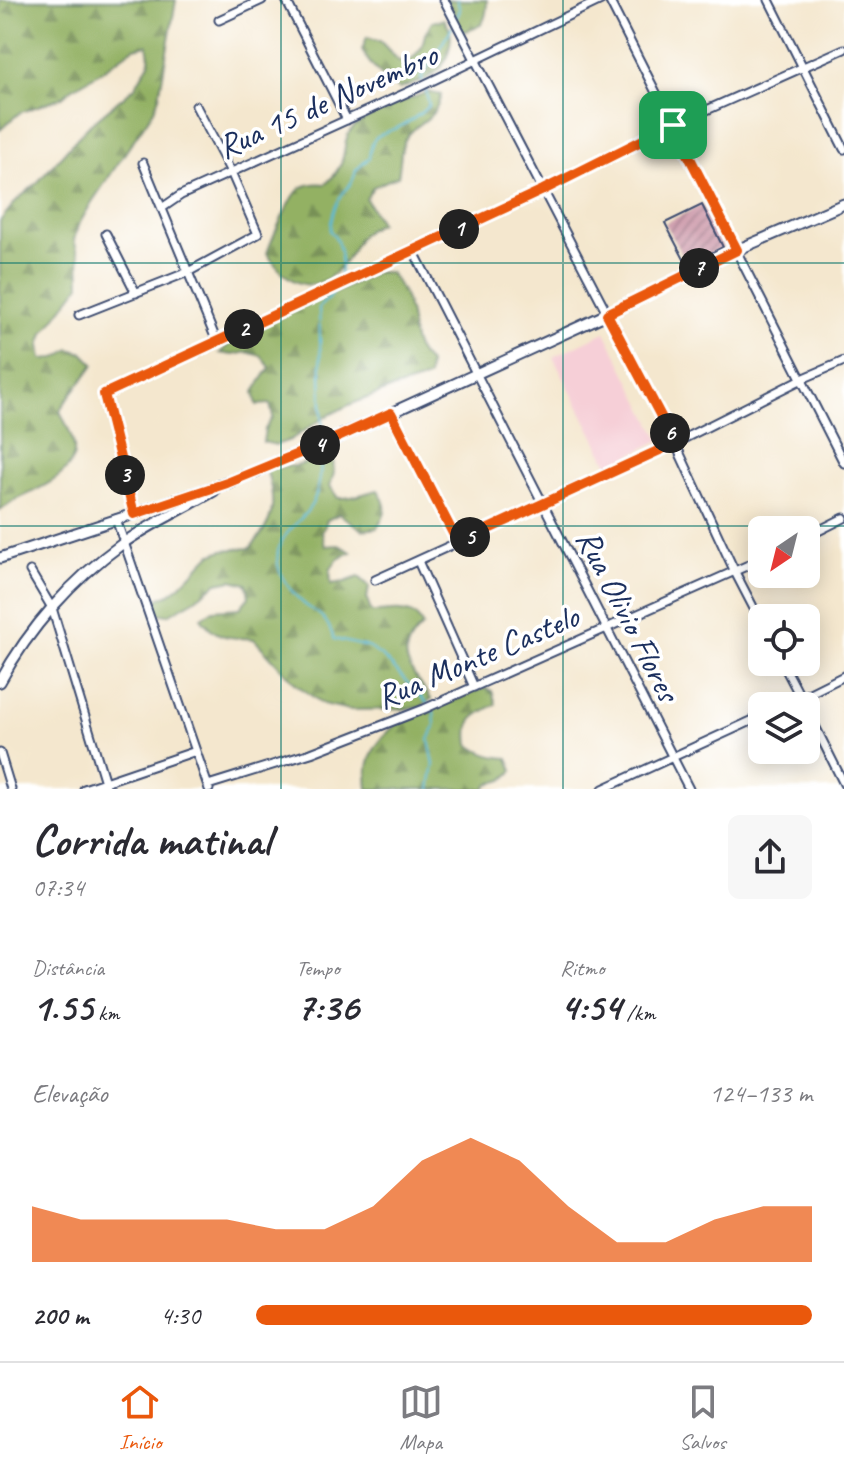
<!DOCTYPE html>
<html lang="pt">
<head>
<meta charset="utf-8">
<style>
  :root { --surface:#fff; --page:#f7f7f7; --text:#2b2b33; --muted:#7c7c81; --line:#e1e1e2; --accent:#ea580c }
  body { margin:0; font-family:Caveat,sans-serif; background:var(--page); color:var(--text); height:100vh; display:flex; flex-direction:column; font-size:30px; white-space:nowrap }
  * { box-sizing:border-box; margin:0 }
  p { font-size:26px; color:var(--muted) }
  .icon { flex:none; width:44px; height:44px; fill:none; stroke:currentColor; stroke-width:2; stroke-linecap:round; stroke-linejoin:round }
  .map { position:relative; height:789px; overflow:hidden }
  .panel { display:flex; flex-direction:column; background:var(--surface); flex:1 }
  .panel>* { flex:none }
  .needle { width:52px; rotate:215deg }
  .tools { position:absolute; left:748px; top:516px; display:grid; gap:16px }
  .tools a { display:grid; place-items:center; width:72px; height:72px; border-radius:12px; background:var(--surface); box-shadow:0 4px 20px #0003; font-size:40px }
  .pin { position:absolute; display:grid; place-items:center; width:68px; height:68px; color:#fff; margin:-34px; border-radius:16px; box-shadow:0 4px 12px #0006 }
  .km { position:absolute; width:40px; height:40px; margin:-20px; border-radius:50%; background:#222; color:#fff; font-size:22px; line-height:40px; text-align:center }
  .round { display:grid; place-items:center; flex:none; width:84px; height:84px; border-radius:12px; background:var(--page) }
  .overview { display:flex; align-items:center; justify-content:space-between; height:136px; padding:0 32px }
  h1 { font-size:44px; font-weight:700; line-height:60px }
  .figures { display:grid; grid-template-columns:repeat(3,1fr); gap:12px; height:136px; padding:8px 32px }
  .figures div { display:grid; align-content:center }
  .figures b { font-size:40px; font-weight:700 }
  .figures small { font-size:22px; font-weight:400 }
  .figures p { font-size:22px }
  .chart { height:224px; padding:16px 32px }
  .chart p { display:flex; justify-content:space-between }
  .chart svg { width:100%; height:144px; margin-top:8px; fill:var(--accent); opacity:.7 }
  ul { padding:0 32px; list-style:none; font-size:26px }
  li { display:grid; grid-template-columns:128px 96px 1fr; align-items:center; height:60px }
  li i { height:20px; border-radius:10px; background:var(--accent) }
  .dock { display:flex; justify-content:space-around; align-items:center; height:112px; border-top:2px solid var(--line); background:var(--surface); font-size:22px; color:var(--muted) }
  .dock a { display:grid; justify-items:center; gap:4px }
  .dock .current { color:var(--accent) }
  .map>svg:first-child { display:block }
</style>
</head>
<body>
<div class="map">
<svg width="844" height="789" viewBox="0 0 844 789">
  <defs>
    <pattern id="forest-firs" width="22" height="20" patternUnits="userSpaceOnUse" patternTransform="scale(2)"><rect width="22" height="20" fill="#93b164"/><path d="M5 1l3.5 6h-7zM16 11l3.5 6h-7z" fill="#779056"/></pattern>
    <pattern id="building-hatch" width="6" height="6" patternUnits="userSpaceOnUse" patternTransform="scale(2)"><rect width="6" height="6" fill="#ce9bac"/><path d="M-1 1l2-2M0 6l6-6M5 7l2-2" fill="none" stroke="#a67f8f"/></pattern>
  </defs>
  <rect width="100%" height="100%" fill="#fff"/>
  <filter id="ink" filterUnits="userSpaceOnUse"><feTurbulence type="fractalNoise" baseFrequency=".0125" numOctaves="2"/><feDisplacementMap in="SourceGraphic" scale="16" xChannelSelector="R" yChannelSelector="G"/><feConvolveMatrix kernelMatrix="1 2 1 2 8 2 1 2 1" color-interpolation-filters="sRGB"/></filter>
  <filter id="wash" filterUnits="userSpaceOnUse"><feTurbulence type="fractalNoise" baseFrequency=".006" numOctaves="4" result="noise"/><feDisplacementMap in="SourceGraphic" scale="32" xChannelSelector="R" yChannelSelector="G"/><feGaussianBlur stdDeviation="1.8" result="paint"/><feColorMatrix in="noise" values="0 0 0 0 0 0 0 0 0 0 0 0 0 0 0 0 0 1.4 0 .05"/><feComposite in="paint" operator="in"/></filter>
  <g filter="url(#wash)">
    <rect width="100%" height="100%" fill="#f4e7ce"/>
    <path fill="#f6cfd7" d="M605,332L660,440L609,466L553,357Z"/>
    <path fill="url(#forest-firs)" stroke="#577061" stroke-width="2" d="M0,0H176L159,97L154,110L92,202L78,226L74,240L79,256L80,285L44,333L40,346L42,359L56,358L70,349L83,353L94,364C84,381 69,393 60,411C65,423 73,435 74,447C77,473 41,488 22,497C14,500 7,506 0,510V221L16,201L37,183L87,127L135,87L150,61L147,45L134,48L99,73L73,88L62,97L19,113L0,130Z
      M445,0H487C487,21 483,28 462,32Z
      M444,19C446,23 449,27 450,31C453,44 446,65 435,73C425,81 411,85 399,89C383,78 371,68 362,50L367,37L380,41L400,62L413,58L422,47L425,34L432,22Z
      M428,92L441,95C433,124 419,119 406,138C399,149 401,163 398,176L373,187L366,199L380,223C352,236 360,244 343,264C315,299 287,285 267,253C272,239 290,196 301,188C309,183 317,183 326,184C334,176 341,168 343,157C345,149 345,139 349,133C359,116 409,99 428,92Z
      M376,272H389C399,284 406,296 409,311C414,334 410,346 429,363L428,378L388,390L349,405L325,417L290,440L276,445L263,442L265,429L273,417L270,404L257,405L254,392L270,367L261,356L247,352L233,355L220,353L231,342L294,310L337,292Z
      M321,454L333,458L334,473L330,486L338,498C354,499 363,493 378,490C388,506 388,512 377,528L363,530L339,514L327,520L322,533L325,546L339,545L351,552L338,559L330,570L331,584L345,582L359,577L369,586L367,599L371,612C383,613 404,607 414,615C418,617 420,622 423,626C390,655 413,671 431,699L421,707L405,709L350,710L323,704L297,685L254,639C229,637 217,640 201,618L213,610L240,608L249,597L247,584L232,580L217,583L194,600L168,615L154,613L158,599L170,594L181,585L210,555L223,550L250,548C275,522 277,503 266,469C276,467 285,467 295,466C304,465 313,459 321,454Z
      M485,688L492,691L496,704C476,716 465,717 469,744C482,754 492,757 508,758L513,771L503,780L489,784L484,789H368C364,759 375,742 398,723Z"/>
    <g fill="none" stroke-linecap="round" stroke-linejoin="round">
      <path stroke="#58bad7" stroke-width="2" d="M457,0L460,10L457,17
        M423,82L421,78L453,26
        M337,283C344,269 342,242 330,231C331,217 335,204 343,193C350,184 354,181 356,170L369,158C372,134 377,136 397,128C410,122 420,115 429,105L425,88
        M323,440L319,307L329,298L332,292
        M322,446C321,465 321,485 313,502C302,526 268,535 280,572C284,582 294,595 302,602C308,608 316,611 322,617C329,623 331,631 334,639L368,647L383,657L428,704
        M430,789L434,764L429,740L435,726L434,712L432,709"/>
    </g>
    <g id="blocks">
      <path fill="url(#building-hatch)" d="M702,205L723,247L687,265L665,223Z"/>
    </g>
  </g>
  <g filter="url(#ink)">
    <use href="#blocks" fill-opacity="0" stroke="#3c4b6f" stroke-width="2"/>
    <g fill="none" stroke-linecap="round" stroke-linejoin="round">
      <g stroke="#3c4b6f" stroke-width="11">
        <path id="street" d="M286,0L347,120
          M444,0L675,443L735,572L762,624
          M609,0L844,463
          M769,0L844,149
          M219,20L262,0
          M143,163L217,342
          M162,208L181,195L417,88L601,0
          M106,234L136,293
          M413,250L689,789
          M79,315L188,272L258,234L231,172L196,106
          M391,413L458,543
          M134,514L104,394L341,285L543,190L673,125L844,49
          M116,519L209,789
          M806,537L844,518
          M418,561L474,687
          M30,571L52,608L107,789
          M375,580L675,443L802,379L844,361
          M782,662L802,700
          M784,706L844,676
          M806,708L844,784
          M0,753L11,789
          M208,785L311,753L424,709L762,559
          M84,789L196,751
          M603,789L762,716"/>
      </g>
      <g stroke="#3c4b6f" stroke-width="13">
        <path id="secondary" d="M0,558L227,483L334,439L607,314L737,250L844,204
          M0,682C29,628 73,579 122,544C151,523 184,509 214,491"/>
      </g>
      <use href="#street" stroke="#fff" stroke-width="7"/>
      <use href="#secondary" stroke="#fff" stroke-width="9"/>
    </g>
  </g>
  <g fill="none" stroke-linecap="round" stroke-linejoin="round" filter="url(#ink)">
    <g stroke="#fff" stroke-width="16">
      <path id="route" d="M673,125L737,250L607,314L675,443L458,543L391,413L334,439L227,483L134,514L104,394L543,190Z"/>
    </g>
    <use href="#route" stroke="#ea580c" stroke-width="10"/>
  </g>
  <path fill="none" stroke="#0f766e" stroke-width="2" stroke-opacity="0.55" d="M281,0V789M563,0V789M0,263H844M0,526H844"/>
  <g text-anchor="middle" stroke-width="7" stroke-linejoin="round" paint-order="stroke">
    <g font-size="34" fill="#1b2f5e" stroke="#fff">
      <text transform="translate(327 100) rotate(-24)" y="12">Rua 15 de Novembro</text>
      <text transform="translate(629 615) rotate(63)" y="12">Rua Olivio Flores</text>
      <text transform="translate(477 656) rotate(-23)" y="12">Rua Monte Castelo</text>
    </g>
  </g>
</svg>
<div class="tools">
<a><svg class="needle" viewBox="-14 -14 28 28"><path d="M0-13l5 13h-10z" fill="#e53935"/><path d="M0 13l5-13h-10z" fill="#7c7c81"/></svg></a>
<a><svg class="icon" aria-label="locate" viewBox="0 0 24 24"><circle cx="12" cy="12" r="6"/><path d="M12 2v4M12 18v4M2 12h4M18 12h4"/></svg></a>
<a><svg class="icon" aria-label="layers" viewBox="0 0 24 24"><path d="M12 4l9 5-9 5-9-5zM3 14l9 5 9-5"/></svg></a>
</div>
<div class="pin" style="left:673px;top:125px;background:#1e9e55"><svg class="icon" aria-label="arrive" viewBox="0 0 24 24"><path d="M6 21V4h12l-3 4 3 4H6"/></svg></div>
<b class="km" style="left:459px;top:229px">1</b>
<b class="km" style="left:244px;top:329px">2</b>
<b class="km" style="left:125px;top:475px">3</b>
<b class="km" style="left:320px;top:445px">4</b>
<b class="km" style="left:470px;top:537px">5</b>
<b class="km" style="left:670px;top:433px">6</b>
<b class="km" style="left:699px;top:268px">7</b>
</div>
<section class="panel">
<div class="overview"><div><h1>Corrida matinal</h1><p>07:34</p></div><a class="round"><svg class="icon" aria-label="share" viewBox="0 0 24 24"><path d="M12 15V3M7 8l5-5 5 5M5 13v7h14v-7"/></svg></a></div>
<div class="figures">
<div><p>Distância</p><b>1.55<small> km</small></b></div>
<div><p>Tempo</p><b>7:36</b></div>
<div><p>Ritmo</p><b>4:54<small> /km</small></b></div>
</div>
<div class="chart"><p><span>Elevação</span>124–133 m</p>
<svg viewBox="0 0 160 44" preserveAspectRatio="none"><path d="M0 44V27L10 31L20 31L30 31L40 31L50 34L60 34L70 27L80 13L90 6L100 13L110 27L120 38L130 38L140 31L150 27L160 27V44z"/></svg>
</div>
<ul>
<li><b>200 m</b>4:30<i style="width:100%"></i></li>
</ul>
</section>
<nav class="dock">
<a class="current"><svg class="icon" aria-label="home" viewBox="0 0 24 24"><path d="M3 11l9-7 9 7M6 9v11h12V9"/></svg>Início</a>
<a><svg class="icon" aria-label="map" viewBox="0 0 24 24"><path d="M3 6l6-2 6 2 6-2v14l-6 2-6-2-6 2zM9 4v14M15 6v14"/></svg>Mapa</a>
<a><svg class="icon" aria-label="saved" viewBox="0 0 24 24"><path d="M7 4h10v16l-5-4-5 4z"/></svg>Salvos</a>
</nav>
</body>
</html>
